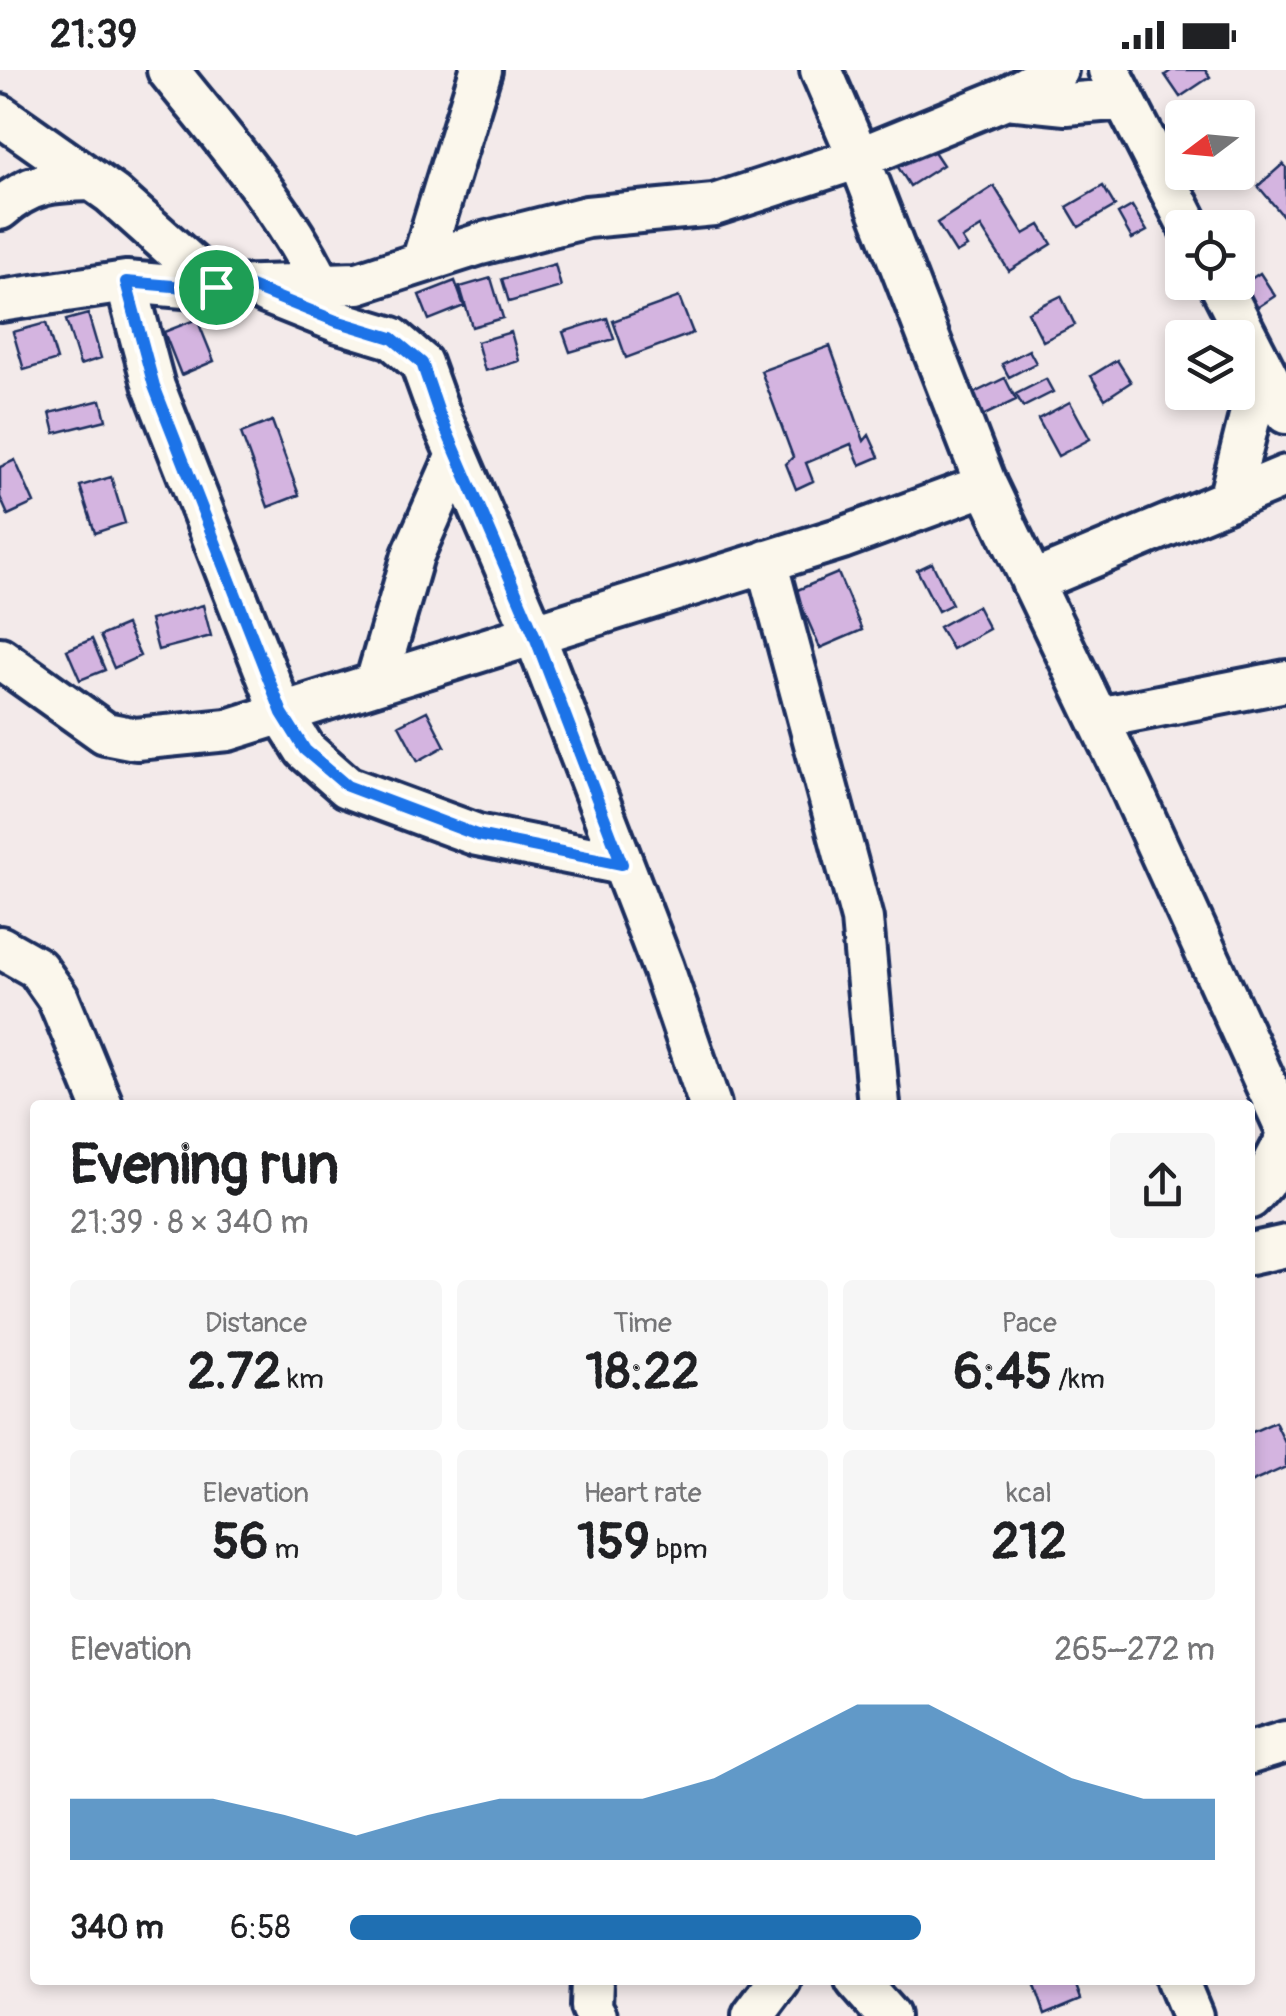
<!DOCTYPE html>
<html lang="en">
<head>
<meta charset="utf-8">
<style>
  :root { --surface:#fff; --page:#f6f6f6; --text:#202124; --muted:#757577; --accent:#1f6fb2 }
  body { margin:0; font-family:Pangolin,sans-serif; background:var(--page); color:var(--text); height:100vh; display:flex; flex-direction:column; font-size:38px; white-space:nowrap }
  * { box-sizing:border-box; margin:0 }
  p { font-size:32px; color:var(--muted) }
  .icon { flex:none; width:55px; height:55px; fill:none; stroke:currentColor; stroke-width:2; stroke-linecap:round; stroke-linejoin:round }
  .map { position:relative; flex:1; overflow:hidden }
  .details { position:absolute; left:30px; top:1030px; width:1225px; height:885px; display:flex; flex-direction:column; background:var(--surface); border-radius:10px; box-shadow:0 5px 15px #0003 }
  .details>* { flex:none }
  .needle { width:65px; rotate:254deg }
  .tools { position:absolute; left:1165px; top:30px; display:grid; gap:20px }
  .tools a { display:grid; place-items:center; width:90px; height:90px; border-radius:10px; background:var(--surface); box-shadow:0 5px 15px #0003; font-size:50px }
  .pin { position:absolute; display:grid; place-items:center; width:85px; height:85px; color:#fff; margin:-42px; border:5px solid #fff; border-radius:50%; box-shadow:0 2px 10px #0007 }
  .round { display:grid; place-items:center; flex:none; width:105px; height:105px; border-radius:10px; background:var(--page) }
  .headline { display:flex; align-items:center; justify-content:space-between; height:170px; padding:0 40px }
  h1 { font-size:55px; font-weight:800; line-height:75px }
  .stats { display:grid; grid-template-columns:repeat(3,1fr); gap:15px; height:170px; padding:10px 40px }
  .stats div { display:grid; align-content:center; border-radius:10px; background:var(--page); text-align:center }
  .stats b { font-size:50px; font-weight:800 }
  .stats small { font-size:28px; font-weight:400 }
  .stats p { font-size:28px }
  .chart { height:280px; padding:20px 40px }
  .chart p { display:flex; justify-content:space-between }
  .chart svg { width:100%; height:180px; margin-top:10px; fill:var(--accent); opacity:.7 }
  ul { padding:0 40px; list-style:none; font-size:32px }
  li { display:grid; grid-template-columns:160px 120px 1fr; align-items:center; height:75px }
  li i { height:25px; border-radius:12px; background:var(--accent) }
  .status { display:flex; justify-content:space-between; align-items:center; height:70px; padding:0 50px; background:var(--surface); direction:ltr }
  .status svg { height:28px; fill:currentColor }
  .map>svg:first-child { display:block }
</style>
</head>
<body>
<div class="status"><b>21:39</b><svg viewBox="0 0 49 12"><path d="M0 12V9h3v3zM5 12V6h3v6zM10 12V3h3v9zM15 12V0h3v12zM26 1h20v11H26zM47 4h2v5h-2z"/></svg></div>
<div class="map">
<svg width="1286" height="1946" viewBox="0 0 1286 1946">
  <rect width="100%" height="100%" fill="#f3eaea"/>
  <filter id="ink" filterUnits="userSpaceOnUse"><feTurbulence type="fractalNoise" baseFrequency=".01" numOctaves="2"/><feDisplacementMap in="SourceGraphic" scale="20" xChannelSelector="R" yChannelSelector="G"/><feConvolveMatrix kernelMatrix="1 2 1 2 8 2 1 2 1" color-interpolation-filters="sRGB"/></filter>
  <g filter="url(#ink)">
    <path fill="#d4b4e0" stroke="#1b2f5e" stroke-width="2.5" d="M1172,0H1205L1210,7L1180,27L1165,5Z
      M929,74L943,95L910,116L896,94Z
      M1283,94L1286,97V143L1283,146L1258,116Z
      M994,116L1024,164L1040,155L1052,174L1009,201L981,157L962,169L967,177L956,183L937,153Z
      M1103,116L1115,136L1079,157L1067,137Z
      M1132,136L1147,161L1132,169L1118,144Z
      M555,194L561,217L509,232L502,209Z
      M1260,203L1275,226L1246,245L1231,222Z
      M491,208L503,248L472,257L460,217Z
      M455,211L464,236L429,250L419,225Z
      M1061,226L1075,255L1043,271L1028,242Z
      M679,227L693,263L626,288L613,251Z
      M88,244L101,288L80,295L66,250Z
      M607,248L614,269L570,282L563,262Z
      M197,249L214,291L181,305L164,262Z
      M46,253L57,290L24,300L13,262Z
      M511,262L519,291L485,301L477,272Z
      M830,276L864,371L869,365L879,387L860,395L851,374L806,393L813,411L796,419L786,394L793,387L761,301Z
      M1029,280L1036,293L1009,307L1002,294Z
      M1117,290L1131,312L1105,329L1091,306Z
      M1005,308L1016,330L976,349L966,327Z
      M1046,309L1053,322L1023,337L1016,324Z
      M101,330L106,350L55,363L50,343Z
      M1070,332L1090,369L1058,386L1038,349Z
      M272,351L299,425L268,437L241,363Z
      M15,390L34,433L8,445L0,427V397Z
      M111,407L125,453L95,463L80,416Z
      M932,493L952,534L938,541L917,500Z
      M838,503L862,560L820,578L795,521Z
      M203,535L211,566L158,580L150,550Z
      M977,536L989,559L952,579L939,557Z
      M126,555L140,586L114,598L100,566Z
      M92,569L105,600L80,610L67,580Z
      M427,641L445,676L418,691L399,655Z
      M1275,1352L1286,1375V1397L1250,1413V1363Z
      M1033,1910H1074L1081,1929L1045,1944Z"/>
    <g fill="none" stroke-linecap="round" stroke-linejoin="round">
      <g stroke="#1b2f5e" stroke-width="48">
        <path id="minor" d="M168,0C222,68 283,136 321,215
          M1109,0L1190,158
          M1006,28L1066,34L1124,29
          M0,45L112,124L216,217
          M0,139C30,112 53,111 92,110
          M422,192L481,0
          M126,212L154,317L282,643L305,680L347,717L477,765L622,794
          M1219,212L1286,343
          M266,223L336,251L392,268L421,293L439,343L534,564L663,898L710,1035
          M0,231L126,212L196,218L358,213L480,174L587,147L714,135L859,88L1006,28L1057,0
          M986,415L1132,720L1286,1058
          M1229,430L1262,298
          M766,491L862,849L879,1035
          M1032,512L1286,406
          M0,588L105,663L136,669L228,660L842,468L986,415L859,88L821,0
          M376,613L413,485L457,385
          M1098,648L1286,611
          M0,877L37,898L58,928L102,1035
          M1250,1128L1264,1112L1286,1070
          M1250,1184L1286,1176
          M1250,1683L1286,1672
          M592,1910L591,1937L596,1946
          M856,1910L888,1946
          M1177,1910L1192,1946
          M753,1946L780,1910"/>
      </g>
      <use href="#minor" stroke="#fbf7ec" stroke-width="40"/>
    </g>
  </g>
  <g fill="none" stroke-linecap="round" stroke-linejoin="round" filter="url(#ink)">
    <g stroke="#fff" stroke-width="20">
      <path id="route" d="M126,212L196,218L249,216L336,251L392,268L422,293L439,343L534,564L622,794L477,765L347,716L305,680L282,643L154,316Z"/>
    </g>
    <use href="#route" stroke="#1a73e8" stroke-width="12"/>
  </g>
</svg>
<div class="tools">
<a><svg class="needle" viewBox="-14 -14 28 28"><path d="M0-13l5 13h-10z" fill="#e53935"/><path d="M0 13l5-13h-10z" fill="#757577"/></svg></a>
<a><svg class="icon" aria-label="locate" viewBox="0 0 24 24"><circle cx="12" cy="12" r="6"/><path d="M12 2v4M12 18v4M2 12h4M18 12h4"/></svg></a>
<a><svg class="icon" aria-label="layers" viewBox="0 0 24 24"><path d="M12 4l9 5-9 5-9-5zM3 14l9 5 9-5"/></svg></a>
</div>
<div class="pin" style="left:216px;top:217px;background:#1e9e55"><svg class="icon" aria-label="arrive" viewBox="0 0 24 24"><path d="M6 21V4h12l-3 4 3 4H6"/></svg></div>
<section class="details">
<div class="headline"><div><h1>Evening run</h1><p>21:39 · 8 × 340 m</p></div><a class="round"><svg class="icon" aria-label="share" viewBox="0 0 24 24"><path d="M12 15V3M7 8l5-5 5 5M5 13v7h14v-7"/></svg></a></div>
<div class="stats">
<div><p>Distance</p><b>2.72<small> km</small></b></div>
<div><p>Time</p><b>18:22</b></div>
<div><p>Pace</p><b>6:45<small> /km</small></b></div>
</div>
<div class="stats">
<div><p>Elevation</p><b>56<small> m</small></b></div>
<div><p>Heart rate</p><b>159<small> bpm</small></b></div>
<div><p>kcal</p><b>212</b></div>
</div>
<div class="chart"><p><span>Elevation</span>265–272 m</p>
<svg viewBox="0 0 160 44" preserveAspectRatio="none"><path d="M0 44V29L10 29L20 29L30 33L40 38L50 33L60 29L70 29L80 29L90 24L100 15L110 6L120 6L130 15L140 24L150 29L160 29V44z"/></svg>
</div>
<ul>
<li><b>340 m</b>6:58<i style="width:66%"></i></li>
</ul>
</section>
</div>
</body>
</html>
